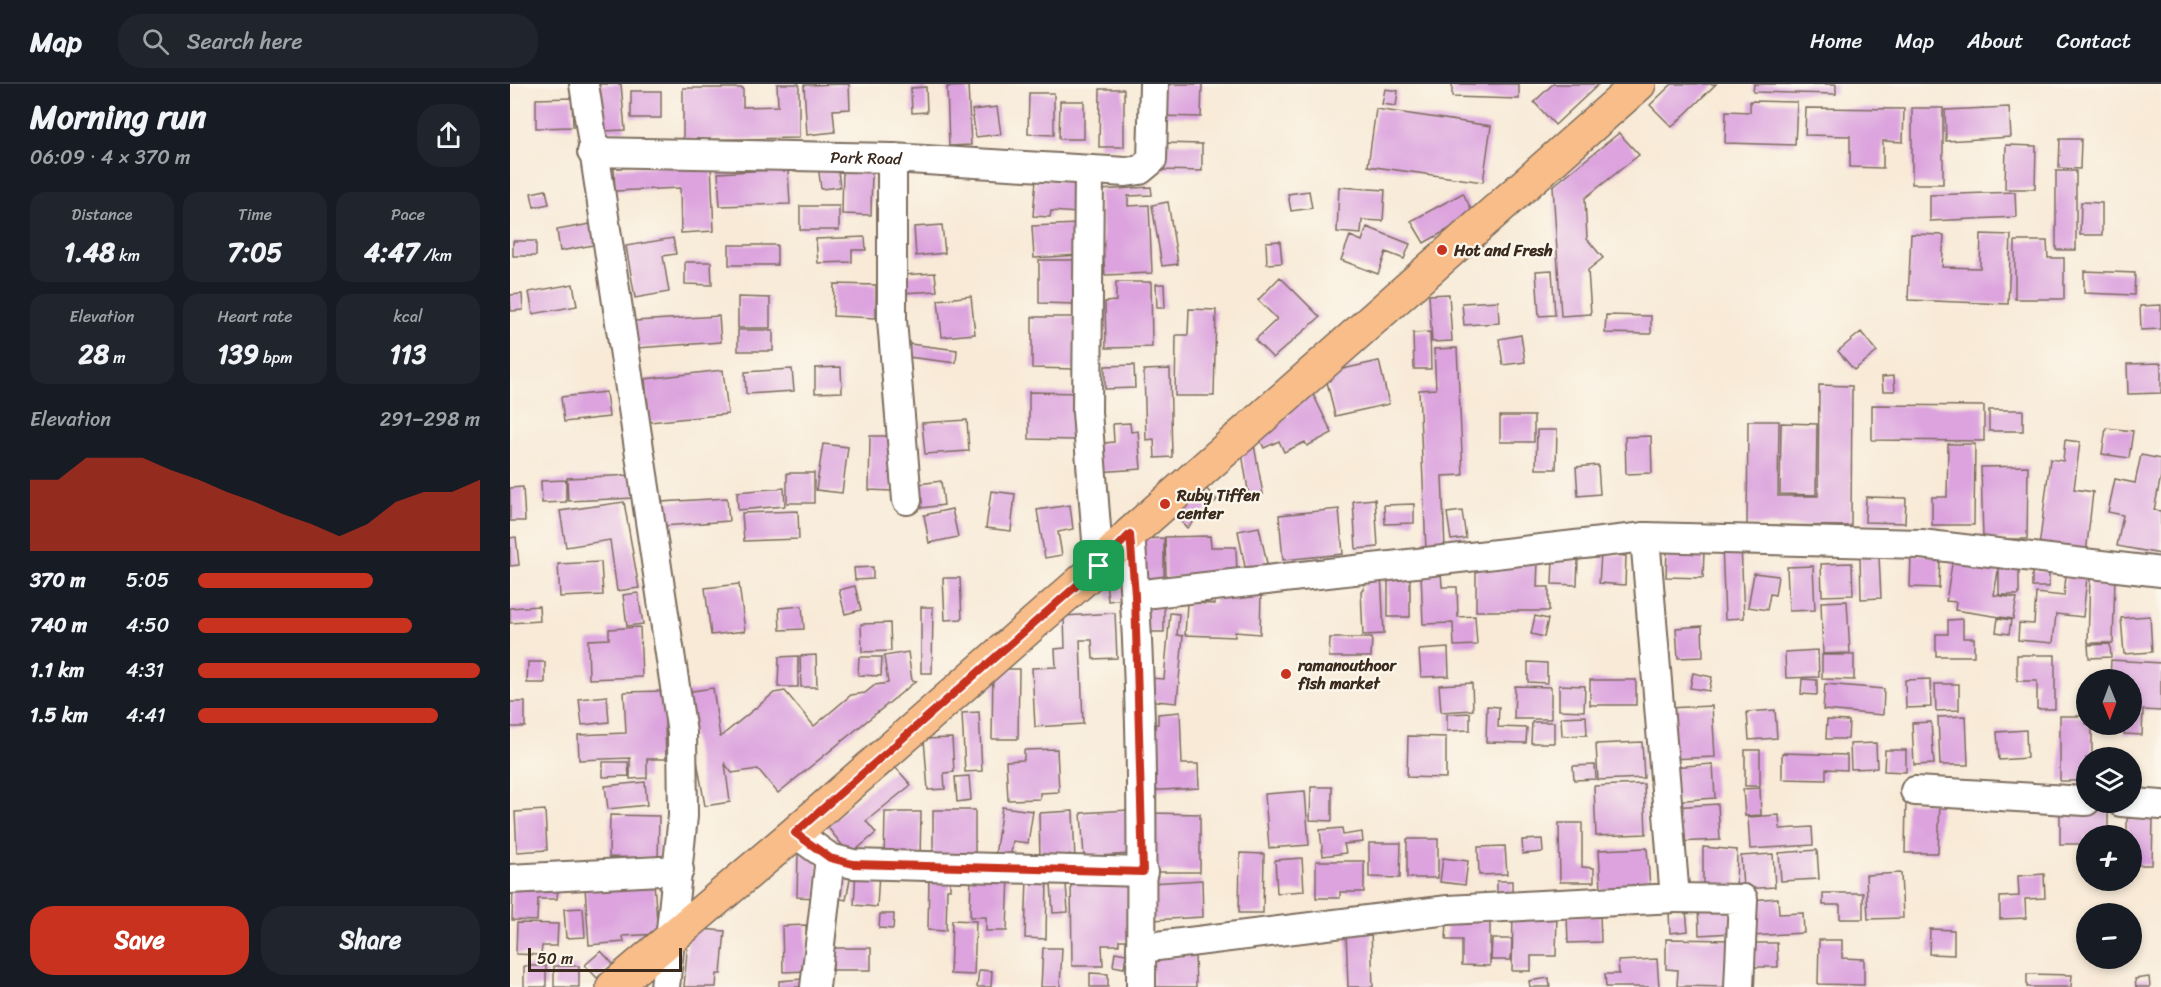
<!DOCTYPE html>
<html lang="en">
<head>
<meta charset="utf-8">
<style>
  :root { --surface:#171b24; --page:#20242c; --text:#f1f3f6; --muted:#9ea1a6; --line:#363941; --accent:#c8321e }
  body { margin:0; font-family:Sriracha,sans-serif; background:var(--page); color:var(--text); height:100vh; display:flex; flex-direction:column; font-size:22px; white-space:nowrap }
  * { box-sizing:border-box; margin:0 }
  p { font-size:20px; color:var(--muted) }
  .icon { flex:none; width:33px; height:33px; fill:none; stroke:currentColor; stroke-width:2; stroke-linecap:round; stroke-linejoin:round }
  .map { position:relative; flex:1; overflow:hidden }
  .details { display:flex; flex-direction:column; background:var(--surface); width:510px }
  .details>* { flex:none }
  .needle { width:39px; rotate:179deg }
  .fabs { position:absolute; left:1566px; top:585px; display:grid; gap:12px }
  .fabs a { display:grid; place-items:center; width:66px; height:66px; border-radius:50%; background:var(--surface); box-shadow:0 3px 9px #0003; font-size:30px }
  .scale { position:absolute; left:18px; bottom:15px; width:154px; box-sizing:border-box; padding-left:6px; border:3px solid #3b2a1e; border-top:0; font-size:16px; line-height:21px; white-space:nowrap; color:#3b2a1e; -webkit-text-stroke:4px #fbf7ec; paint-order:stroke }
  .pin { position:absolute; display:grid; place-items:center; width:51px; height:51px; color:#fff; margin:-26px; border-radius:12px; box-shadow:0 3px 9px #0006 }
  .round { display:grid; place-items:center; flex:none; width:63px; height:63px; border-radius:24px; background:var(--page) }
  .overview { display:flex; align-items:center; justify-content:space-between; height:102px; padding:0 30px }
  h1 { font-size:33px; font-weight:700; line-height:45px }
  .metrics { display:grid; grid-template-columns:repeat(3,1fr); gap:9px; height:102px; padding:6px 30px }
  .metrics div { display:grid; align-content:center; border-radius:15px; background:var(--page); text-align:center }
  .metrics b { font-size:26px; font-weight:700 }
  .metrics small { font-size:16px; font-weight:400 }
  .metrics p { font-size:16px }
  .chart { height:168px; padding:12px 30px }
  .chart p { display:flex; justify-content:space-between }
  .chart svg { width:100%; height:108px; margin-top:6px; fill:var(--accent); opacity:.7 }
  .primary-button { display:flex; gap:12px; margin-top:auto; padding:12px 30px }
  .primary-button a { flex:1; height:69px; border-radius:24px; background:var(--accent); color:#fff; font-size:24px; font-weight:700; line-height:69px; text-align:center }
  .primary-button a+a { background:var(--page); color:var(--text) }
  ul { padding:0 30px; list-style:none; font-size:20px }
  li { display:grid; grid-template-columns:96px 72px 1fr; align-items:center; height:45px }
  li i { height:15px; border-radius:8px; background:var(--accent) }
  header { display:flex; align-items:center; gap:36px; box-sizing:border-box; height:84px; padding:0 30px; background:var(--surface); border-bottom:2px solid var(--line) }
  header strong { font-size:28px }
  nav { display:flex; gap:33px; margin-inline-start:auto; font-size:21px }
  .search { width:420px; height:54px; background:var(--page); display:flex; align-items:center; gap:15px; box-sizing:border-box; padding:0 21px; border-radius:24px; color:var(--muted); font-size:22px }
  main { display:flex; flex:1; min-height:0 }
  .map>svg:first-child { display:block }
</style>
</head>
<body>
<header>
<strong>Map</strong>
<div class="search"><svg class="icon" aria-label="search" viewBox="0 0 24 24"><circle cx="10" cy="10" r="6"/><path d="M15 15l6 6"/></svg>Search here</div>
<nav><a>Home</a><a>Map</a><a>About</a><a>Contact</a></nav>
</header>
<main>
<section class="details">
<div class="overview"><div><h1>Morning run</h1><p>06:09 · 4 × 370 m</p></div><a class="round"><svg class="icon" aria-label="share" viewBox="0 0 24 24"><path d="M12 15V3M7 8l5-5 5 5M5 13v7h14v-7"/></svg></a></div>
<div class="metrics">
<div><p>Distance</p><b>1.48<small> km</small></b></div>
<div><p>Time</p><b>7:05</b></div>
<div><p>Pace</p><b>4:47<small> /km</small></b></div>
</div>
<div class="metrics">
<div><p>Elevation</p><b>28<small> m</small></b></div>
<div><p>Heart rate</p><b>139<small> bpm</small></b></div>
<div><p>kcal</p><b>113</b></div>
</div>
<div class="chart"><p><span>Elevation</span>291–298 m</p>
<svg viewBox="0 0 160 44" preserveAspectRatio="none"><path d="M0 44V15L10 15L20 6L30 6L40 6L50 11L60 15L70 20L80 24L90 29L100 33L110 38L120 33L130 24L140 20L150 20L160 15V44z"/></svg>
</div>
<ul>
<li><b>370 m</b>5:05<i style="width:62%"></i></li>
<li><b>740 m</b>4:50<i style="width:76%"></i></li>
<li><b>1.1 km</b>4:31<i style="width:100%"></i></li>
<li><b>1.5 km</b>4:41<i style="width:85%"></i></li>
</ul>
<div class="primary-button"><a>Save</a><a>Share</a></div>
</section>
<div class="map">
<svg width="1651" height="903" viewBox="0 0 1651 903">
  <rect width="100%" height="100%" fill="#fbf7ec"/>
  <filter id="ink" filterUnits="userSpaceOnUse"><feTurbulence type="fractalNoise" baseFrequency=".0167" numOctaves="2"/><feDisplacementMap in="SourceGraphic" scale="12" xChannelSelector="R" yChannelSelector="G"/><feConvolveMatrix kernelMatrix="1 2 1 2 8 2 1 2 1" color-interpolation-filters="sRGB"/></filter>
  <filter id="wash" filterUnits="userSpaceOnUse"><feTurbulence type="fractalNoise" baseFrequency=".008" numOctaves="4" result="noise"/><feDisplacementMap in="SourceGraphic" scale="24" xChannelSelector="R" yChannelSelector="G"/><feGaussianBlur stdDeviation="1.35" result="paint"/><feColorMatrix in="noise" values="0 0 0 0 0 0 0 0 0 0 0 0 0 0 0 0 0 1.4 0 .05"/><feComposite in="paint" operator="in"/></filter>
  <g filter="url(#wash)">
    <rect width="100%" height="100%" fill="#f8ead7"/>
    <g id="blocks">
      <path fill="#dca3de" d="M81,0H111L115,46L93,47Z
        M267,0H289V54L173,56V4H233V23L268,22Z
        M339,0L340,25L323,26L325,48L297,51L294,1Z
        M648,0H692L691,33L647,32Z
        M942,0H1009V15L942,13Z
        M1043,0H1089L1045,41L1024,18Z
        M1162,0H1206L1162,43L1140,21Z
        M1244,0H1326V10L1243,8Z
        M458,2L461,61L439,62L437,3Z
        M416,3L417,28L402,29L401,4Z
        M590,5H614V63H589Z
        M875,5L888,7L886,22L872,20Z
        M121,7H151V34H121Z
        M519,9H544V51L518,50Z
        M62,14L63,43L26,44V15Z
        M550,17H574V55H549Z
        M1240,17L1287,18L1285,61L1215,59L1216,27L1240,28Z
        M487,23L491,50L466,53L462,26Z
        M1499,23L1501,53L1436,57L1435,26Z
        M1296,24L1394,25L1393,58L1373,57V84L1340,83V52L1295,51Z
        M1402,24H1433V100H1402Z
        M866,25L981,42L973,98L858,82Z
        M1109,49L1129,71L1075,114L1077,155L1093,174L1078,186L1081,230L1051,232L1043,102Z
        M1550,55H1571L1570,85L1549,84Z
        M651,59L692,60V87L650,86Z
        M1496,61L1526,62L1525,105H1495Z
        M327,78L330,103L311,105L308,80Z
        M201,80L204,147L171,149L170,104L105,107L104,84Z
        M333,84H362L361,131L332,130Z
        M278,85L280,120L210,122L208,89Z
        M1546,87H1566V166H1546Z
        M526,95L570,98L568,129L541,127L540,133L523,132Z
        M641,103L642,111L618,112V122L639,121L642,189L595,191L589,106Z
        M829,103L875,106L873,137L852,136L851,150L827,148Z
        M36,106L39,120L24,123L21,109Z
        M799,107L802,124L781,127L778,110Z
        M1505,108L1506,133L1420,137V111Z
        M953,109L964,131L914,159L901,137Z
        M658,118L668,180L652,182L642,121Z
        M1571,118L1592,119V151H1570Z
        M290,122H329V146H290Z
        M86,139L89,160L50,167L47,146Z
        M568,140L569,171L524,174L522,142Z
        M432,141L435,169L406,172L404,143Z
        M857,143L900,160L894,175L876,168L868,190L831,176L840,152L852,157Z
        M1401,150L1434,151L1432,183L1470,184L1471,150L1501,151L1498,220L1398,216Z
        M355,153L356,166H342V178L308,179L306,155Z
        M163,154L166,170L153,172L159,208L125,214L116,162Z
        M3,157H26V172H3Z
        M770,157L772,179L757,180L756,158Z
        M1505,157H1537L1538,174H1554V215H1505Z
        M219,161H267V181H219Z
        M529,176H568L567,220L529,219Z
        M175,178H201L202,201L175,200Z
        M1042,186L1045,231L1029,232L1026,187Z
        M1574,187L1625,189L1624,211L1574,209Z
        M425,189L427,207L392,209L391,191Z
        M770,193L810,233L763,274L745,256L767,235L748,216Z
        M606,198H641L642,263L596,264L595,218L606,217Z
        M63,200L67,222L23,230L19,208Z
        M324,200L366,201V234L323,232Z
        M646,200H654L655,224H647Z
        M12,210L13,226L1,227L0,211Z
        M939,210L942,257L922,258L919,211Z
        M461,212L465,250L432,253L428,216Z
        M228,213L260,214V244H228Z
        M988,217L989,239L954,241L952,219Z
        M1651,221V245L1631,246L1630,222Z
        M679,225L706,226L704,312H665L666,251H678Z
        M1096,231L1141,232V250L1095,249Z
        M209,232L211,258L127,264L125,237Z
        M522,233H566V285L522,284Z
        M228,246H263V267H228Z
        M920,248L921,285H904L903,249Z
        M1351,248L1367,268L1344,286L1328,267Z
        M1011,251L1015,278L993,281L989,255Z
        M400,260L447,266L446,279L398,273Z
        M947,264L953,391L932,392L935,465L916,466L909,306L926,305L924,265Z
        M869,277L879,320L825,332L815,289Z
        M1651,279V309L1618,310L1617,280Z
        M624,281L625,304L595,305V282Z
        M331,283L332,308L305,309V284Z
        M282,285L284,307L236,310L235,288Z
        M660,285L662,373L645,374L644,355L636,356L634,286Z
        M213,286L218,330L140,338L135,295Z
        M1384,292L1385,307H1373L1372,293Z
        M1309,301L1342,302L1341,442L1237,441L1238,337H1269L1268,412H1308Z
        M96,308L99,333L54,338L51,313Z
        M519,308L569,309L564,331V356L519,355Z
        M803,310L822,349L797,362L795,358L774,368L769,357L754,364L746,347L780,331L776,323Z
        M1362,321L1474,322V357L1362,356Z
        M1479,326H1513V347H1479Z
        M990,332H1024V358H990Z
        M457,336L459,367L415,370L412,339Z
        M620,339L621,348L628,347L631,385L587,388L585,360L604,358L603,340Z
        M1271,339L1307,340L1306,411L1270,410Z
        M1596,344L1623,347L1619,374L1592,370Z
        M1027,346H1047L1046,385H1026Z
        M360,352H383L382,407L359,406Z
        M1141,352L1142,389L1116,390L1115,353Z
        M1555,356L1570,358L1564,405L1583,408L1576,470L1529,464L1540,375L1553,377Z
        M313,360L338,363L332,409L306,406Z
        M1438,360H1465L1464,441H1422V413H1437Z
        M744,361L753,410L739,412L731,363Z
        M1631,371L1651,375V392L1644,426L1651,427V470L1607,462L1613,431L1598,428L1605,395L1625,399Z
        M1088,381L1090,410L1068,412L1066,383Z
        M1518,382L1517,455H1473L1471,383Z
        M277,389H304V419H277Z
        M124,391L125,414L58,417L57,394Z
        M56,396V418L32,419L31,397Z
        M431,397L434,421L412,424L409,400Z
        M691,399L707,416L677,444L661,427Z
        M13,403L15,437H0V404Z
        M274,404L275,422L228,426L227,408Z
        M481,407L505,410L501,447L476,444Z
        M1356,413L1396,414L1395,439L1355,438Z
        M217,414L219,437L153,442L151,418Z
        M865,415L868,463L846,465L843,417Z
        M114,418L129,504L107,507L100,456L56,463L50,427Z
        M904,420V439L875,440L874,421Z
        M560,421L563,445L548,448L552,471L535,474L527,426Z
        M442,425L448,453L419,459L414,431Z
        M829,425L833,470L773,476L769,431Z
        M288,427L289,455L234,457L232,429Z
        M952,427L956,454L941,456L937,429Z
        M749,443L758,484L736,488L728,447Z
        M700,452L701,463H726L727,491L656,494L655,453Z
        M6,453L9,481L0,482V454Z
        M654,454V502L631,503L630,455Z
        M1231,459L1234,534L1215,535L1212,460Z
        M1157,465L1194,466L1193,494L1156,493Z
        M1091,470L1116,472L1115,501L1089,499Z
        M1401,470L1430,471L1429,504L1400,503Z
        M1350,473H1369L1371,514L1351,515Z
        M1443,474L1489,481L1484,511L1507,514L1503,535L1445,526L1446,518L1436,517Z
        M966,475H1028L1027,503H1039V527H966Z
        M1043,475L1068,476L1067,501L1042,500Z
        M1489,476H1509V511H1489Z
        M91,478L93,511L50,513L48,480Z
        M1342,479L1343,511L1312,512L1311,480Z
        M1303,482L1305,526L1279,527L1277,483Z
        M363,483V495L345,496L344,484Z
        M1522,487H1539V503H1522Z
        M871,488L874,550L853,551L851,507L854,506L853,489Z
        M931,488L932,503H947L948,533L965,532L967,561L944,562L943,539L913,540L911,489Z
        M1244,489L1268,492L1265,511L1260,510L1257,526L1238,523Z
        M1556,491L1577,493L1573,533L1546,530L1543,559L1508,556L1509,539L1524,540L1526,509L1554,512Z
        M878,493H900V533H878Z
        M1580,493H1605L1603,559H1578Z
        M433,494H450L452,535L435,536Z
        M614,496L616,515L598,517L596,498Z
        M229,500L235,547L201,551L195,504Z
        M345,502L351,526L335,530L329,506Z
        M705,507L751,509L750,550L725,548V553L675,551L677,519L705,520Z
        M128,509L133,540L117,542L113,511Z
        M1337,517L1340,569L1313,570L1311,518Z
        M632,519H654V548H632Z
        M29,522L30,537L0,539V524Z
        M292,522L294,545L270,546L269,524Z
        M411,523H423L422,589H411Z
        M605,529L607,574L583,575L582,556H570L573,640L525,643L522,584L546,583L545,565L555,564L554,532Z
        M660,529L669,530L667,551L673,552L667,619L636,616L638,594L654,595Z
        M1025,532L1038,535L1034,553L1021,550Z
        M1640,532L1642,568L1614,570L1611,534Z
        M1488,534L1501,536L1499,550L1486,548Z
        M1453,535V554H1464V572H1426V550H1438V536Z
        M380,539L381,567L352,568L351,540Z
        M1192,542L1193,573L1168,574L1166,544Z
        M130,543L132,593L79,595L78,556L99,555V545Z
        M820,554H862L861,573H819Z
        M1600,560L1601,573L1579,574L1578,561Z
        M938,564L939,592L911,593L909,566Z
        M1308,566L1309,593L1276,594L1275,568Z
        M398,568L402,597H406L268,709L248,685L222,689L215,680L220,718L195,722L175,608L203,604L210,653L264,609L275,607L304,642L341,611L355,609L365,601L378,599L374,572Z
        M306,571L307,603H291L290,572Z
        M1312,571H1344V596L1312,595Z
        M1507,571H1545V625H1527V597H1507Z
        M288,572V603H268L269,573Z
        M349,573H372L371,592L348,591Z
        M1601,576L1651,579V627L1633,626L1632,651L1614,650L1615,640H1622V596H1600Z
        M18,578H35V599H17Z
        M1018,578L1037,579V599L1018,598Z
        M483,585H509L508,655H482Z
        M1183,589L1202,593L1199,607L1180,604Z
        M1292,595L1307,596V611L1291,610Z
        M1420,595L1421,623L1396,624L1395,596Z
        M1080,596H1126V621H1080Z
        M962,599L963,626L931,628L929,601Z
        M1315,600L1374,605L1373,631L1313,626Z
        M1425,600H1449V626L1426,627Z
        M1049,601L1075,602L1074,627L1049,626Z
        M1005,602L1041,603V635H1004Z
        M154,607L156,675H137V694L120,695V674L69,676L68,651L116,649L114,608Z
        M97,612L99,638L72,641L69,615Z
        M0,618H15V643H0Z
        M977,622L989,623L988,643L1017,644L1016,659L976,658Z
        M1202,622L1205,673L1158,675L1155,624Z
        M1265,626L1267,654L1239,656L1237,628Z
        M469,628L472,687L455,688L452,629Z
        M670,628L672,680H688L689,704L633,707L629,641L648,640V630Z
        M960,629V646L937,647V630Z
        M1076,632L1077,651L1052,652L1051,633Z
        M1456,632L1458,681H1430L1428,633Z
        M1550,632H1576V640H1582V674H1576V697H1550Z
        M1317,636L1339,637L1338,655H1316Z
        M1022,638H1044V659H1021Z
        M1421,638L1424,680L1404,681L1402,639Z
        M1516,646L1517,674L1489,676L1487,648Z
        M898,652L936,653V694L897,693Z
        M442,654L444,688L434,689L435,705L418,706L414,655Z
        M1132,658L1134,694L1088,696L1086,660Z
        M1366,659L1367,684L1341,685L1340,660Z
        M547,665L549,708L530,709V715L498,716L496,677L514,676V666Z
        M1235,666H1250V702H1235Z
        M1375,666H1396V688L1374,687Z
        M1272,669L1337,671V686L1316,685V696L1272,695Z
        M93,678H118L119,692L93,693Z
        M1203,680L1205,714L1162,717L1160,683Z
        M1085,681L1086,695L1064,696L1063,682Z
        M386,684L401,701L356,737L366,749L340,771L316,741Z
        M459,692L461,716L447,718L445,693Z
        M135,698L137,721L98,725L95,702Z
        M1134,700L1136,750L1086,752L1084,702Z
        M801,703H822V737L800,736Z
        M1250,704L1251,731L1235,732L1233,705Z
        M795,707L799,761L759,764L755,710Z
        M1396,718L1430,719L1428,769H1395Z
        M1208,720L1210,756L1166,758L1163,723Z
        M492,723L523,727L518,759L503,757L500,775L485,772Z
        M1550,723H1598V752H1576V760H1550Z
        M35,726L37,766L7,768L5,728Z
        M423,726H465V774H423Z
        M618,726L620,770L574,773L571,729Z
        M563,727L565,777L530,778L529,729Z
        M375,728H411L410,776H374Z
        M639,729L690,730V788H638Z
        M100,731L149,732L148,774L99,773Z
        M1269,731L1270,745L1302,743L1303,761L1240,765L1238,733Z
        M1617,734L1643,735L1642,781H1622V752H1617Z
        M1049,739H1072V783L1084,784V798H1050Z
        M832,744L833,751L852,748L853,758L834,760L836,769L813,772L810,746Z
        M897,755H928V794H897Z
        M1032,755L1033,768L1013,770L1012,756Z
        M859,759H891L890,794L859,793Z
        M995,762L997,790L969,791L968,763Z
        M1193,763L1227,766L1226,809H1193Z
        M1137,764L1140,803L1091,806L1089,766Z
        M1307,766L1309,795L1271,797L1269,769Z
        M288,769L308,770L307,814L287,813Z
        M730,769L754,770L753,829H729Z
        M1263,770L1265,803L1233,805L1231,772Z
        M792,774L794,807L767,809L765,776Z
        M933,774L958,777L955,801L930,798Z
        M806,777H854V808H830V814H806Z
        M326,782L342,785L336,816L320,813Z
        M346,786L369,788L367,823L344,821Z
        M461,789L499,790L497,847H476V833H460Z
        M1391,789L1393,834L1358,835L1356,791Z
        M1534,790L1535,814L1515,815L1516,834L1490,835V813L1509,812L1508,792Z
        M419,793L440,794V805H437L436,847L418,846Z
        M517,793L537,794L536,855L515,854Z
        M624,795V856H609V861H592L593,882H562L561,796Z
        M692,796L693,833L642,836L640,799Z
        M987,797H1002V813L987,812Z
        M144,799L148,850L113,852L114,858L79,861L75,803Z
        M556,799L558,828L543,829L541,800Z
        M3,802L48,804L47,815H28L27,837L2,836Z
        M1313,809H1353V835H1330V821H1313Z
        M1268,814L1269,830L1293,829L1294,849L1241,852L1239,816Z
        M1220,816L1222,849L1189,851L1188,818Z
        M73,824L75,853L56,854L54,825Z
        M1003,827L1047,828L1046,872H1021V887H1002Z
        M1176,827L1178,847L1160,849L1159,828Z
        M370,830H384L383,845L369,844Z
        M1090,830L1091,858L1058,859L1057,832Z
        M442,836L466,837L464,891L440,890Z
        M937,836L980,837V882L952,881V856H936Z
        M7,839L48,840L47,862H32L31,871L6,870Z
        M296,841L297,887L273,888L272,842Z
        M179,844L215,847L211,890H207L206,903H174Z
        M1420,845L1444,846V871L1419,870Z
        M861,846L863,903H838L836,847Z
        M982,855H1002L1001,876H981Z
        M1156,855L1220,856V903L1167,902L1168,886L1156,885Z
        M1309,856H1332V874L1354,875V901L1308,900Z
        M1245,859H1267L1268,883H1245Z
        M323,864H361V886H323Z
        M533,864H552L550,903H531Z
        M91,867L103,880L87,894L75,881Z
        M605,868L616,870L614,884L603,882Z
        M685,871L686,903H643L642,873Z
        M1147,875L1149,903H1096L1095,890H1109L1108,877Z
        M14,882H36V903H14Z
        M44,882H69V903H44Z
        M469,886L482,887L481,903H467Z
        M580,889L598,890V903H580Z
        M1517,890L1562,891L1561,903H1517Z
        M1639,893L1640,903H1626L1625,895Z
        M1039,894L1040,903H1020L1019,897Z
        M292,895V903H269V897Z"/>
    </g>
  </g>
  <g filter="url(#ink)">
    <use href="#blocks" fill-opacity="0" stroke="#7d6d5f" stroke-width="1.5"/>
    <g fill="none" stroke-linecap="round" stroke-linejoin="round">
      <g stroke="#7d6d5f" stroke-width="32">
        <g id="minor">
          <path d="M74,0L172,649L173,732L155,903"/>
          <path id="s1" d="M82,68L382,74L616,88L630,86L642,76L644,0"/>
          <path d="M382,74V236L397,416"/>
          <path d="M579,86L577,328L589,482"/>
          <path d="M620,450C633,600 632,752 631,903"/>
          <path d="M625,511L1135,453L1411,460L1651,488"/>
          <path d="M1405,707L1576,717"/>
          <path d="M1611,718L1651,721"/>
          <path d="M285,749L320,774L343,780L633,788"/>
          <path d="M0,795L169,786"/>
          <path d="M1165,814L1233,815L1229,903"/>
          <path d="M631,864L938,826L1165,814L1135,453"/>
          <path d="M305,903L320,774"/>
        </g>
      </g>
      <g stroke="#7d6d5f" stroke-width="36">
        <path id="major" d="M103,903L285,749L589,482L620,450L1129,0"/>
      </g>
      <use href="#minor" stroke="#fff" stroke-width="28"/>
      <use href="#major" stroke="#f8bd89" stroke-width="33"/>
    </g>
  </g>
  <g fill="none" stroke-linecap="round" stroke-linejoin="round" filter="url(#ink)">
    <g stroke="#fff" stroke-width="12">
      <path id="route" d="M620,450L625,511L633,788L343,780L320,774L285,749L589,482Z"/>
    </g>
    <use href="#route" stroke="#c8321e" stroke-width="8"/>
  </g>
  <g fill="#c8321e" stroke="#fbf7ec" stroke-width="2">
    <circle cx="932" cy="166" r="6"/>
    <circle cx="655" cy="420" r="6"/>
    <circle cx="776" cy="590" r="6"/>
  </g>
  <g text-anchor="middle" stroke-width="4.5" stroke-linejoin="round" paint-order="stroke">
    <g font-size="16" fill="#3b2a1e" stroke="#fbf7ec">
      <text dy="6" stroke="none"><textPath href="#s1" startOffset="274">Park Road</textPath></text>
    </g>
    <g font-size="16" font-weight="bold" fill="#3b2a1e" stroke="#fbf7ec" text-anchor="start">
      <text x="944" y="172">Hot and Fresh</text>
      <text x="667" y="417">Ruby Tiffen<tspan x="667" dy="18">center</tspan></text>
      <text x="788" y="587">ramanouthoor<tspan x="788" dy="18">fish market</tspan></text>
    </g>
  </g>
</svg>
<div class="fabs">
<a><svg class="needle" viewBox="-14 -14 28 28"><path d="M0-13l5 13h-10z" fill="#e53935"/><path d="M0 13l5-13h-10z" fill="#9ea1a6"/></svg></a>
<a><svg class="icon" aria-label="layers" viewBox="0 0 24 24"><path d="M12 4l9 5-9 5-9-5zM3 14l9 5 9-5"/></svg></a>
<a>+</a>
<a>−</a>
</div>
<div class="scale">50 m</div>
<div class="pin" style="left:589px;top:482px;background:#1e9e55"><svg class="icon" aria-label="arrive" viewBox="0 0 24 24"><path d="M6 21V4h12l-3 4 3 4H6"/></svg></div>
</div>
</main>
</body>
</html>
